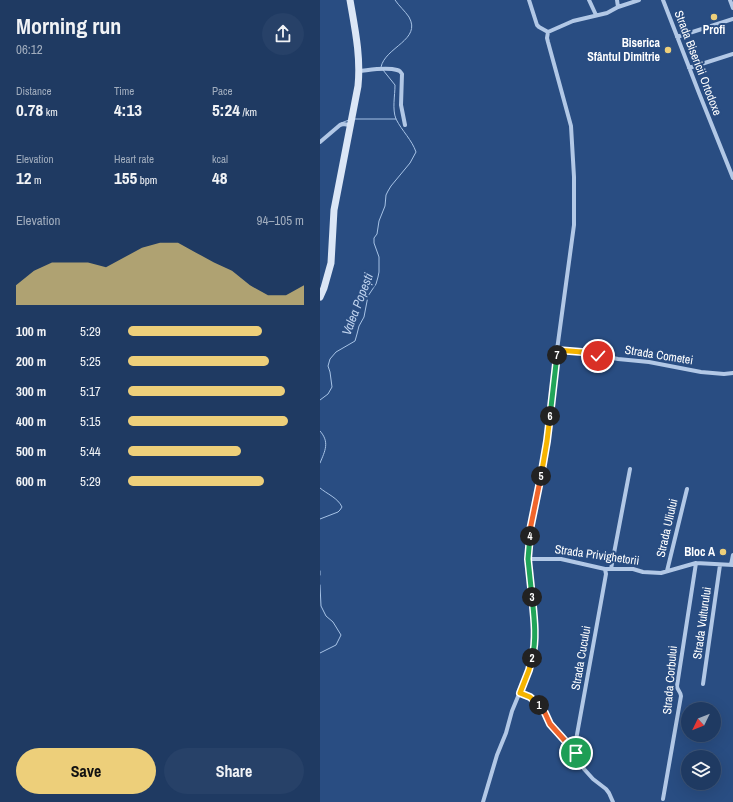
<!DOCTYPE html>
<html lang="en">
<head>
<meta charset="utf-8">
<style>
  :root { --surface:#1f3a62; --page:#274168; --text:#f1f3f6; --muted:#a1adbe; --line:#3c5477; --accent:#edcf7a }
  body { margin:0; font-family:"Archivo Narrow",sans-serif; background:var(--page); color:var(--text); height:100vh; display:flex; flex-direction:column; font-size:15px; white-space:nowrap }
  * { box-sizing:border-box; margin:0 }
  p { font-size:13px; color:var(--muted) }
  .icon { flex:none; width:22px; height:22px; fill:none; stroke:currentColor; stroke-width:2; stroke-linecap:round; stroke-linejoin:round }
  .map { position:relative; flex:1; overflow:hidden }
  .sheet { display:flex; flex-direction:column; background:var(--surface); width:320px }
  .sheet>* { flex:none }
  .needle { width:26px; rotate:227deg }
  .tools { position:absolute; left:361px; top:702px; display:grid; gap:8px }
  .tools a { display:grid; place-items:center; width:40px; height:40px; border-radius:50%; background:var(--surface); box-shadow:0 4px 16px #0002,0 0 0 1px var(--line); font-size:20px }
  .pin { position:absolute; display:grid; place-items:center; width:34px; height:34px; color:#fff; margin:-17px; border:2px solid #fff; border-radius:50%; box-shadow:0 1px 4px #0007 }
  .km { position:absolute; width:20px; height:20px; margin:-10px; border-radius:50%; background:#222; color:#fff; font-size:11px; line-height:20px; text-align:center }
  .round { display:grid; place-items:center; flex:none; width:42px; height:42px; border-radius:21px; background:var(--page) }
  .headline { display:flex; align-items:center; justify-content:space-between; height:68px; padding:0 16px }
  h1 { font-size:22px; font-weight:800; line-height:30px }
  .figures { display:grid; grid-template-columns:repeat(3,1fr); gap:6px; height:68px; padding:4px 16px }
  .figures div { display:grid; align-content:center }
  .figures b { font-size:17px; font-weight:800 }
  .figures small { font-size:11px; font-weight:400 }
  .figures p { font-size:11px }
  .chart { height:112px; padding:8px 16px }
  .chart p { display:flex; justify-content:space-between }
  .chart svg { width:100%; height:72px; margin-top:4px; fill:var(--accent); opacity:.7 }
  .button { display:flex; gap:8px; margin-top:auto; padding:8px 16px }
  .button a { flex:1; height:46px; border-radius:24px; background:var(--accent); color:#111; font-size:16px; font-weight:800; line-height:46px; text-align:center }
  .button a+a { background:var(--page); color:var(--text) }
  ul { padding:0 16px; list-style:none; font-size:13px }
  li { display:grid; grid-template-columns:64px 48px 1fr; align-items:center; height:30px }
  li i { height:10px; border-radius:5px; background:var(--accent) }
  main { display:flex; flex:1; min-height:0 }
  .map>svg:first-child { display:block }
</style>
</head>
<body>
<main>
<section class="sheet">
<div class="headline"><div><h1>Morning run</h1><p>06:12</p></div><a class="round"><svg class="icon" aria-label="share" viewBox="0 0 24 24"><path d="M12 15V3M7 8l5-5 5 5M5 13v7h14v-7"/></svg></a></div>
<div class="figures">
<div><p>Distance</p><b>0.78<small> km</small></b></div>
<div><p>Time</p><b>4:13</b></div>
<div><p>Pace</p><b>5:24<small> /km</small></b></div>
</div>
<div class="figures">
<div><p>Elevation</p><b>12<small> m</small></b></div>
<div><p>Heart rate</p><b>155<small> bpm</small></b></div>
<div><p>kcal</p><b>48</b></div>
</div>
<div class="chart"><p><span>Elevation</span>94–105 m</p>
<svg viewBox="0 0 160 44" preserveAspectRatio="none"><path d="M0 44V32L10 23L20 18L30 18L40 18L50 21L60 15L70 9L80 6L90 6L100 12L110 18L120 23L130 32L140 38L150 38L160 32V44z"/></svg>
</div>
<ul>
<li><b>100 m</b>5:29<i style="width:76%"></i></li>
<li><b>200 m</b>5:25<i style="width:80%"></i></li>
<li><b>300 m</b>5:17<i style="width:89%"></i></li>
<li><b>400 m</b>5:15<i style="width:91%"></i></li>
<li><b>500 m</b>5:44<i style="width:64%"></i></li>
<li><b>600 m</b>5:29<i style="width:77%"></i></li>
</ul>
<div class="button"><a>Save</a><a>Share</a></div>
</section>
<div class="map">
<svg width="413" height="802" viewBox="0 0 413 802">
  <rect width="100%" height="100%" fill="#294d82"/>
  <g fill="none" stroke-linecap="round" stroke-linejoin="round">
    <path stroke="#a7c3e6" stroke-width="1" d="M61,67C65,47 102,40 89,17C85,11 79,6 75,0
      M34,119H76
      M21,123L29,120
      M0,400L8,394L12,387L10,372L8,366L10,359L16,352L35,341L37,334L39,326L44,317L48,296L56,284L58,277L59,272V257L54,243V238L57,234L59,221L65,206L66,195L68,191L71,186L90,163L96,152C92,140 82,131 76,119C72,109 75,96 75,85L63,70
      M0,431C10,442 5,451 0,463
      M0,488C7,494 18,498 22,507L20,510L18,512L0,519
      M0,571V575
      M0,585L1,606L6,616L13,622L21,635L16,645L0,653"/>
    <path stroke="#b2c8e6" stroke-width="4" d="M209,0L217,25L219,27L228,32
      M269,0L276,15
      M297,0L298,7
      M343,0L379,93L413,178
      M410,0L413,8
      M228,32L253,21L287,13L298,7L319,0
      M357,37L413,19
      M369,68L413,54
      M39,71C50,70 66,67 77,70C80,71 80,71 82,74L81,105L85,125
      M0,142L20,125L23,124L30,125
      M237,350L262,352L298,359L329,362L381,372L404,374L413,373
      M208,559H241L285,569H313L323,572L341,573L376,563L413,565
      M411,565L413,555
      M291,569L310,469
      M347,571L367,489
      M383,684L400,565
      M200,693L210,697L224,710L230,724L256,753L264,769L273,779L286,789L289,793L293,802
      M254,751L281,602L286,574L285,569
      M343,799L361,696C361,692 357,690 357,686L376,563
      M163,802L177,755L186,733L192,711L209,670L214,653L215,623L208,559L210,530L217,499L227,441L237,350L254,225V177L251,126L228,42L227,38L228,32"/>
    <path stroke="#dbe6f6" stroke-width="7" d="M0,297L4,288L11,263L14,210L38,86C41,57 35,29 30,0"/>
  </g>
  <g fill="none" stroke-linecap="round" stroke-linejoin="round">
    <g stroke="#fff" stroke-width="8">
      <path id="split-1" d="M219,705L225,713L230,724L256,753"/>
    </g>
    <g stroke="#fff" stroke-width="8">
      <path id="split-2" d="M212,658L209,670L200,693L210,697L219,705"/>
    </g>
    <g stroke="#fff" stroke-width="8">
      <path id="split-3" d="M212,597C214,616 217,639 212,658"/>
    </g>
    <g stroke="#fff" stroke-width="8">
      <path id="split-4" d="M210,536L208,559L212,597"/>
    </g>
    <g stroke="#fff" stroke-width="8">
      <path id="split-5" d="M210,536V530L221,476"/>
    </g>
    <g stroke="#fff" stroke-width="8">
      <path id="split-6" d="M221,476L227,441L230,416"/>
    </g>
    <g stroke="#fff" stroke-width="8">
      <path id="split-7" d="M230,416L237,355"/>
    </g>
    <g stroke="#fff" stroke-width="8">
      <path id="split-8" d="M237,355V350L262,352L278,356"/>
    </g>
    <use href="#split-1" stroke="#f0652b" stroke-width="5"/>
    <use href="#split-2" stroke="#f5b400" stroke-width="5"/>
    <use href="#split-3" stroke="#22a559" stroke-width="5"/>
    <use href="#split-4" stroke="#22a559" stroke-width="5"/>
    <use href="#split-5" stroke="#f0652b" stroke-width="5"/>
    <use href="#split-6" stroke="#f5b400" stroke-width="5"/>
    <use href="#split-7" stroke="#22a559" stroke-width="5"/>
    <use href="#split-8" stroke="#f5b400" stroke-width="5"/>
  </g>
  <g fill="#edcf7a" stroke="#294d82" stroke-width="1.5">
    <circle cx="394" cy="17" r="4"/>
    <circle cx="348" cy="50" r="4"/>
    <circle cx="403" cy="552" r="4"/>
  </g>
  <g text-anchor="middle" stroke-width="4" stroke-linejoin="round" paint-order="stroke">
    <g font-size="12" font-weight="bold" fill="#fff" stroke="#294d82" text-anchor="end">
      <text x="394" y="34" text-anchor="middle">Profi</text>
      <text x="340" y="47">Biserica<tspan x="340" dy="14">Sfântul Dimitrie</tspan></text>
      <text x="395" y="556">Bloc A</text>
    </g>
    <g font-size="12" fill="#fff" stroke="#294d82">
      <text transform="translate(378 63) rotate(69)" y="4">Strada Bisericii Ortodoxe</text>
      <text transform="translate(339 355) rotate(9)" y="4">Strada Cometei</text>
      <text transform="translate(347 528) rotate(-77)" y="4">Strada Uliului</text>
      <text transform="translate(277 555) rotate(8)" y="4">Strada Privighetorii</text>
      <text transform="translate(382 623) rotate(-82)" y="4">Strada Vulturului</text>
      <text transform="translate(261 658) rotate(-80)" y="4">Strada Cucului</text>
      <text transform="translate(350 680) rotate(-85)" y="4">Strada Corbului</text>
    </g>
    <g font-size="13" font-style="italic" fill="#bed2ee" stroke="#294d82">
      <text transform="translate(37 304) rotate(-69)" y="5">Valea Popești</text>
    </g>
  </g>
</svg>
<div class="tools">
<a><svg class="needle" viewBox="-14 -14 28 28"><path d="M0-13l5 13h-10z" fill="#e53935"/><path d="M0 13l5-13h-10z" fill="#a1adbe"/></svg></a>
<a><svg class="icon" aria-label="layers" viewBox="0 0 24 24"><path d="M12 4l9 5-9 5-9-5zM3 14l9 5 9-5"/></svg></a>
</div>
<div class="pin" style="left:256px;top:753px;background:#1e9e55"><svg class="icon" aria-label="arrive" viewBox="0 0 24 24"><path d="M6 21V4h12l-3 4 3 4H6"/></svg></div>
<div class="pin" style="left:278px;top:356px;background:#d93025"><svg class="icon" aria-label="check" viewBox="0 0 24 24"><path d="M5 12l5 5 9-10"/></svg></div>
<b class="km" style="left:219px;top:705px">1</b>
<b class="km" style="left:212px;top:658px">2</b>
<b class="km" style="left:212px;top:597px">3</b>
<b class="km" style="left:210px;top:536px">4</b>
<b class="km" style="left:221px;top:476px">5</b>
<b class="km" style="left:230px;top:416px">6</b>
<b class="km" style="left:237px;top:355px">7</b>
</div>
</main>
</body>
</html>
